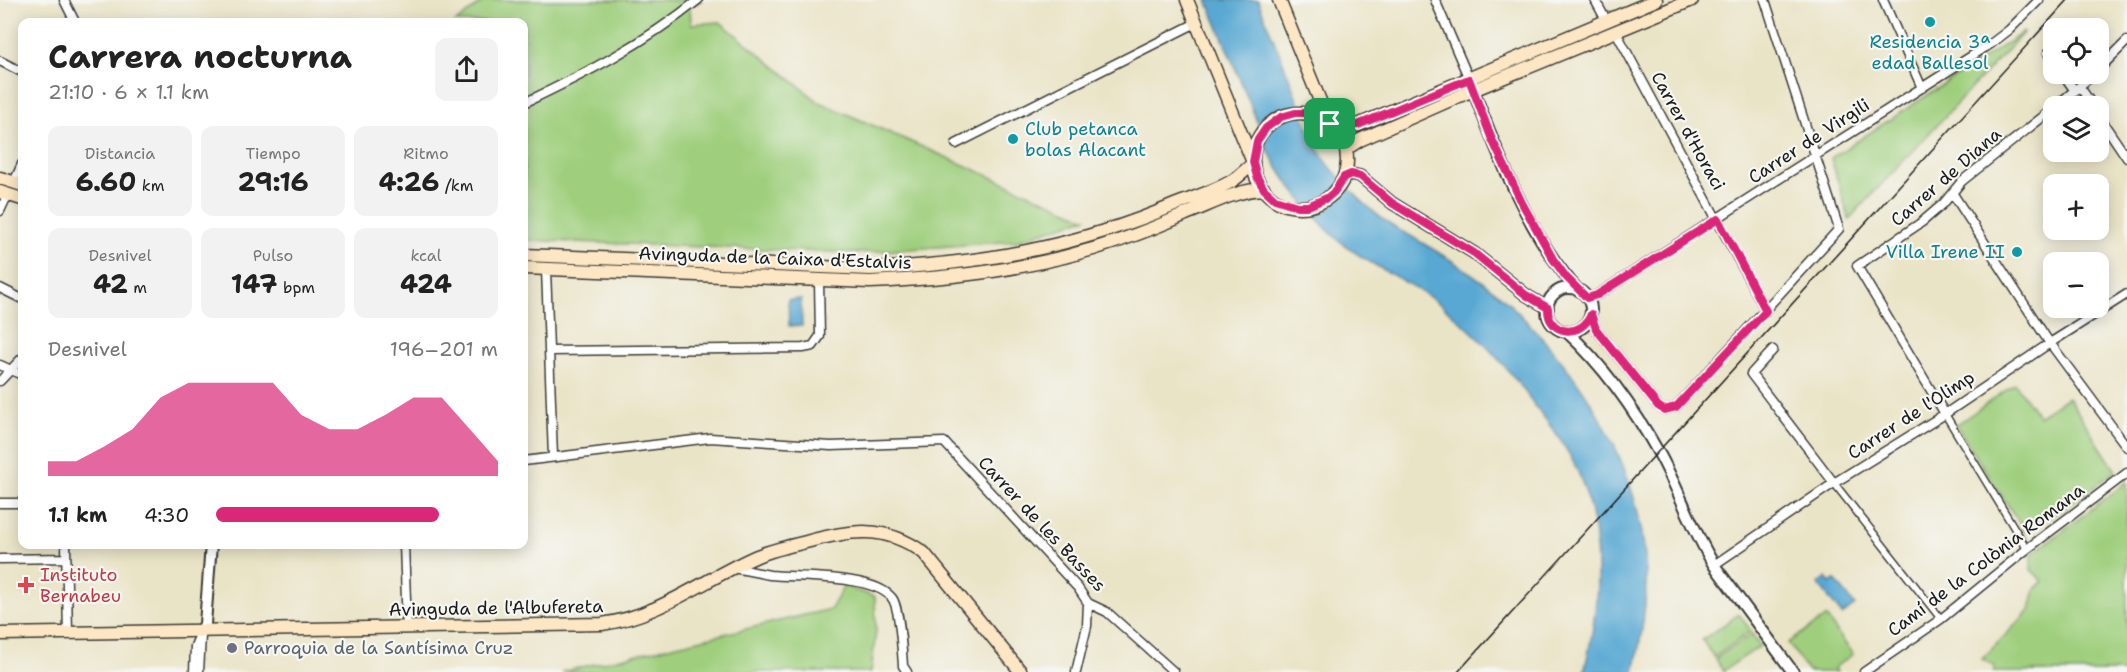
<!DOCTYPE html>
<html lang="es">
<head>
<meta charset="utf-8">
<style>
  :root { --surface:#fff; --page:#f2f2f2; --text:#222; --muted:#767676; --accent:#db2777 }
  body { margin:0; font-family:"Shantell Sans",sans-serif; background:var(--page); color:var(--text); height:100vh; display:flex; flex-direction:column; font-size:22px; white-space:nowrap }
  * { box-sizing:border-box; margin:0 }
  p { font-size:20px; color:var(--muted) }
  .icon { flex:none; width:33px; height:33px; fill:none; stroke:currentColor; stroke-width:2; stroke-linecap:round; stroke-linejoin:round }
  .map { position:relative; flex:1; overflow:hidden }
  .details { position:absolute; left:18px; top:18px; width:510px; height:531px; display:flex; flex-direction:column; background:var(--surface); border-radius:12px; box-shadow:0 3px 15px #0003 }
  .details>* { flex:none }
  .controls { position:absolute; left:2043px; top:18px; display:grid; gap:12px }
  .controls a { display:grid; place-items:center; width:66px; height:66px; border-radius:12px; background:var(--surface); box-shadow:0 3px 15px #0003; font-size:30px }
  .pin { position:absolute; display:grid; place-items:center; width:51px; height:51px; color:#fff; margin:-26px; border-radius:12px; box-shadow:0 3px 9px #0006 }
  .round { display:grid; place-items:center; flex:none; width:63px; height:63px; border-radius:12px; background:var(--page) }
  .headline { display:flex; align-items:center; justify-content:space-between; height:102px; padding:0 30px }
  h1 { font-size:33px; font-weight:700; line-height:45px }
  .figures { display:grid; grid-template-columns:repeat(3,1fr); gap:9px; height:102px; padding:6px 30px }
  .figures div { display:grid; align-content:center; border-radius:12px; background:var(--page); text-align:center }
  .figures b { font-size:26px; font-weight:700 }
  .figures small { font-size:16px; font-weight:400 }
  .figures p { font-size:16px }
  .chart { height:168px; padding:12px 30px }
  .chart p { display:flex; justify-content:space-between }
  .chart svg { width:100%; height:108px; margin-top:6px; fill:var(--accent); opacity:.7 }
  ul { padding:0 30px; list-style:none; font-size:20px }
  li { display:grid; grid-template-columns:96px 72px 1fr; align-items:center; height:45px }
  li i { height:15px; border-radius:8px; background:var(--accent) }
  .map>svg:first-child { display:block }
</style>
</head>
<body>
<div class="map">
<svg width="2127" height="672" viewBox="0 0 2127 672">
  <rect width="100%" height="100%" fill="#f6f6f2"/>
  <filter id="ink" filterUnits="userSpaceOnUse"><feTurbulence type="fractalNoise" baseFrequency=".0167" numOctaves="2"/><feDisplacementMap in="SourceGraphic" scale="12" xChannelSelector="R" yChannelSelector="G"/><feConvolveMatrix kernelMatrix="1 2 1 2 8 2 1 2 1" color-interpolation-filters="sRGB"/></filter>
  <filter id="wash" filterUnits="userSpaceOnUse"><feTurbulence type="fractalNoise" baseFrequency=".008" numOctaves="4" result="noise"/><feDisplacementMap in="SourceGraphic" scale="24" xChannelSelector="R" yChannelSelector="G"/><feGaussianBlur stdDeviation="1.35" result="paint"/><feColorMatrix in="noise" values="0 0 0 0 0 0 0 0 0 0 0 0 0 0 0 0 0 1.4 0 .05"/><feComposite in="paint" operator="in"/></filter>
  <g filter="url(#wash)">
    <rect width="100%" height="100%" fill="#eae4c7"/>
    <path fill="#9fcf7d" stroke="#5e764c" stroke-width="1.5" d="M485,0H702L690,6L691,24L720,22L819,102L1086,218L1016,241L858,253L524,240V22H456Z
      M2024,32L1849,219L1831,158Z
      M2015,384L2038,416L2068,397L2116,471L2063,509L2025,532L1956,425Z
      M2127,482V672H1993L1995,666L1982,659L2030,610L2035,589L2043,581L2031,570L2032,554Z
      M844,586L875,597L876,631L871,672H561L831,609Z
      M1739,614L1751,631L1714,657L1702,640Z
      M1826,617L1853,654L1834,668L1837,672H1808L1788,643Z
      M1752,634L1760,646L1723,671L1715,659Z"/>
    <path fill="#59a8d3" stroke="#3a6278" stroke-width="1.5" d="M1207,0H1258C1268,27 1280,53 1290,80C1302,112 1310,142 1332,169C1349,189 1369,210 1391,225C1400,231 1410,235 1419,241C1447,257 1476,275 1501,296C1516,309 1529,324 1542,338C1601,404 1643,484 1646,573C1647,607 1641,640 1634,672H1584C1600,607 1605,535 1578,472C1567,446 1548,423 1531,400C1506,365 1475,332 1441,305C1402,276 1355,261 1322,224C1305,206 1288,185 1275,163C1265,147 1259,127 1252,109C1237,73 1222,36 1207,0Z
      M801,299L802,326H789L788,300Z
      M1826,578L1830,583L1835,580L1855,605L1842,615L1818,584Z"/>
  </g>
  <g filter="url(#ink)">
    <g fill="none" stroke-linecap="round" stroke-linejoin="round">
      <g stroke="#3b3a36" stroke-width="9">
        <path id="pedestrian" d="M1945,414L2027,549
          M1834,483L1941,619"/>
      </g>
      <g stroke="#3b3a36" stroke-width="11">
        <path id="minor" d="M64,0L75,22
          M1435,0L1469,79
          M1595,0L1606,20
          M1883,0L1922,88
          M1615,30L1766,311
          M2048,53L2054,61
          M0,61L22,72
          M2098,70L2127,41
          M2063,74L2075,91
          M2080,87L2093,106
          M524,103C585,74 645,43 698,0
          M2056,106L2094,74
          M2098,115L2127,158
          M956,144L1196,23
          M14,182L22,164
          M1953,194L2047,339L2127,447
          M0,211L8,194
          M546,269L553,457
          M0,288L22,299
          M1587,298L1597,295L1992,43L2009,30L2039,0
          M1591,314L1596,329L1658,406L1664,410L1676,407L1839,229L1765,0
          M1773,350L1751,374L1834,483
          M549,351L803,348L813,346L820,336L819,281
          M0,365L22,375
          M0,381L22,358
          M1945,414L1857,266L1922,222L1943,204L1962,181L2054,108
          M524,461L710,438L831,446L944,442L1078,588L1088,603L1107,612L1174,672
          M0,503H22
          M66,544L68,633
          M404,544L407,628
          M0,559L66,558
          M1714,565L1834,483L1945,414L2050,343L2127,294
          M733,568C746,570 758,573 770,575C798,578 873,574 892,598C900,608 902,652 903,666L907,672
          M194,672L195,646L201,632
          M199,672L201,635
          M1076,672L1087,626L1088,603
          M1864,672L1941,619L2027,549L2127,473"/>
      </g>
      <g stroke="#3b3a36" stroke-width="14">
        <path id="tertiary" d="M1469,79C1494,145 1529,238 1578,290
          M1344,177L1351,174L1360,176L1392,203L1474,253L1526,295L1548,308
          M1547 310a22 22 0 1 1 44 0a22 22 0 1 1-44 0Z
          M1567,332C1605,367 1636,412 1661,457C1680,493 1693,531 1714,565L1793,672
          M201,632L205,624L211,544"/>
      </g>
      <g stroke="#3b3a36" stroke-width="15">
        <path id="secondary" d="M1187,0L1252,160
          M1279,0L1329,123
          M1253 160a47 47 0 1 1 94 0a47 47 0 1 1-94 0Z
          M1334,127L1358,125L1656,0
          M1346,149L1360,140L1473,90L1692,0
          M0,178L22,185
          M0,192L22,199
          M524,255L870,269C979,264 1075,248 1177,204C1195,197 1215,191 1232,181C1240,176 1246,169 1253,164
          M524,268L870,282C954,278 1038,269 1118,241C1141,233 1164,224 1186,214C1212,204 1236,190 1264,189
          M0,634L602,624C660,616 704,579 757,556C772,550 789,546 806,542C850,530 885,524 924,553L1021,672"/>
      </g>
      <use href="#pedestrian" stroke="#fff" stroke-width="6"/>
      <use href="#minor" stroke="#fff" stroke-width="8"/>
      <use href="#tertiary" stroke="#fff" stroke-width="10"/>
      <use href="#secondary" stroke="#fce6c4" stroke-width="12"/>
      <path stroke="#1c1c1c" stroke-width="1.5" d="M1458,672L2068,0"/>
    </g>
  </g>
  <g fill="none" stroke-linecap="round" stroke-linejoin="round" filter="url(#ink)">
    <g stroke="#fff" stroke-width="12">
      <path id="route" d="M1469,79L1491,137L1522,203L1553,259L1566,277L1587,298L1597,295L1718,219L1766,311L1676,407L1664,410L1658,406L1596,329L1591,314C1582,339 1547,335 1548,308L1526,295L1474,253L1392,203L1360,176L1351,174L1344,177L1334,192L1327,198L1308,206H1297L1275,199L1264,189L1257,177L1253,162L1257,141L1266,128L1281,117L1295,113H1308L1321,117L1334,127L1358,125Z"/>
    </g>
    <use href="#route" stroke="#db2777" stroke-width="8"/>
  </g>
  <g fill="#0f9aa8" stroke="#f6f6f2" stroke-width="2">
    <circle cx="1930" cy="22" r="6"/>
    <circle cx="1013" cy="139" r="6"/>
    <circle cx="2017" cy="252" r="6"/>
  </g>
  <path fill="#e0444e" stroke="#f6f6f2" stroke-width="2" d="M23 576h6v6h6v6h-6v6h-6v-6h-6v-6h6z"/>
  <circle fill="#6b7280" stroke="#f6f6f2" stroke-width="2" cx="232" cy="648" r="6"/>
  <g text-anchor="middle" stroke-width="4.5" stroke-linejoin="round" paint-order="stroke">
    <g font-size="18" fill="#0d838f" stroke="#f6f6f2">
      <text x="1930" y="48">Residencia 3ª<tspan x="1930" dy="21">edad Ballesol</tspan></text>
      <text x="1025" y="135" text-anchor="start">Club petanca<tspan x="1025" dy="21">bolas Alacant</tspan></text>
      <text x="2005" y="258" text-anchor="end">Villa Irene II</text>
    </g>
    <g font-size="18" fill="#1c1c1c" stroke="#f6f6f2">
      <text transform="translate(1688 131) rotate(61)" y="6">Carrer d'Horaci</text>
      <text transform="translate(1809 141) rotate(-33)" y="6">Carrer de Virgili</text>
      <text transform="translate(1946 177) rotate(-41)" y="6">Carrer de Diana</text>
      <text transform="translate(775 258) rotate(2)" y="6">Avinguda de la Caixa d'Estalvis</text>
      <text transform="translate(1911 415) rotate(-33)" y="6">Carrer de l'Olimp</text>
      <text transform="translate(1042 524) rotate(47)" y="6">Carrer de les Basses</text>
      <text transform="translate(1986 560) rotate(-37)" y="6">Camí de la Colònia Romana</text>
      <text transform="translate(496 608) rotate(-1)" y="6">Avinguda de l'Albufereta</text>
    </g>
    <g font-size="18" fill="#be3a42" stroke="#f6f6f2" text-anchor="start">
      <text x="40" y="581">Instituto<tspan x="40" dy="21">Bernabeu</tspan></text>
    </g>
    <g font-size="18" fill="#5b616d" stroke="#f6f6f2" text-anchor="start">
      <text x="244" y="654">Parroquia de la Santísima Cruz</text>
    </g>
  </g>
</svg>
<div class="controls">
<a><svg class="icon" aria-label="locate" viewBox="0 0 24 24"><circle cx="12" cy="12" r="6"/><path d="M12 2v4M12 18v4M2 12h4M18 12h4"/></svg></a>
<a><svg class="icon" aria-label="layers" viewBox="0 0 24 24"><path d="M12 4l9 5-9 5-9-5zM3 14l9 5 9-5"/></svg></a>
<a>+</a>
<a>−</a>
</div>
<div class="pin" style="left:1330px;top:124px;background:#1e9e55"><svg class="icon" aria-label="arrive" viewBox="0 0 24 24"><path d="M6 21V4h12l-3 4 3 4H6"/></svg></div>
<section class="details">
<div class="headline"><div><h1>Carrera nocturna</h1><p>21:10 · 6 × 1.1 km</p></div><a class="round"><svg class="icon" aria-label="share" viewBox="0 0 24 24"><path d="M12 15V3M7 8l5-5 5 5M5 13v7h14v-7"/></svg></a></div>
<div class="figures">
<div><p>Distancia</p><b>6.60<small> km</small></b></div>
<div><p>Tiempo</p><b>29:16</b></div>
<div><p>Ritmo</p><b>4:26<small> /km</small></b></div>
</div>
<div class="figures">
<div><p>Desnivel</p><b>42<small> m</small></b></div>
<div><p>Pulso</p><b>147<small> bpm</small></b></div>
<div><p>kcal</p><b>424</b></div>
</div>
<div class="chart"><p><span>Desnivel</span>196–201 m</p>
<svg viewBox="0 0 160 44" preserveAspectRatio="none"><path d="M0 44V38L10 38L20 32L30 25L40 12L50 6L60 6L70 6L80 6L90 19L100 25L110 25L120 19L130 12L140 12L150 25L160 38V44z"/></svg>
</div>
<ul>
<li><b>1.1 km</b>4:30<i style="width:79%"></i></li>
</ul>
</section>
</div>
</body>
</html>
